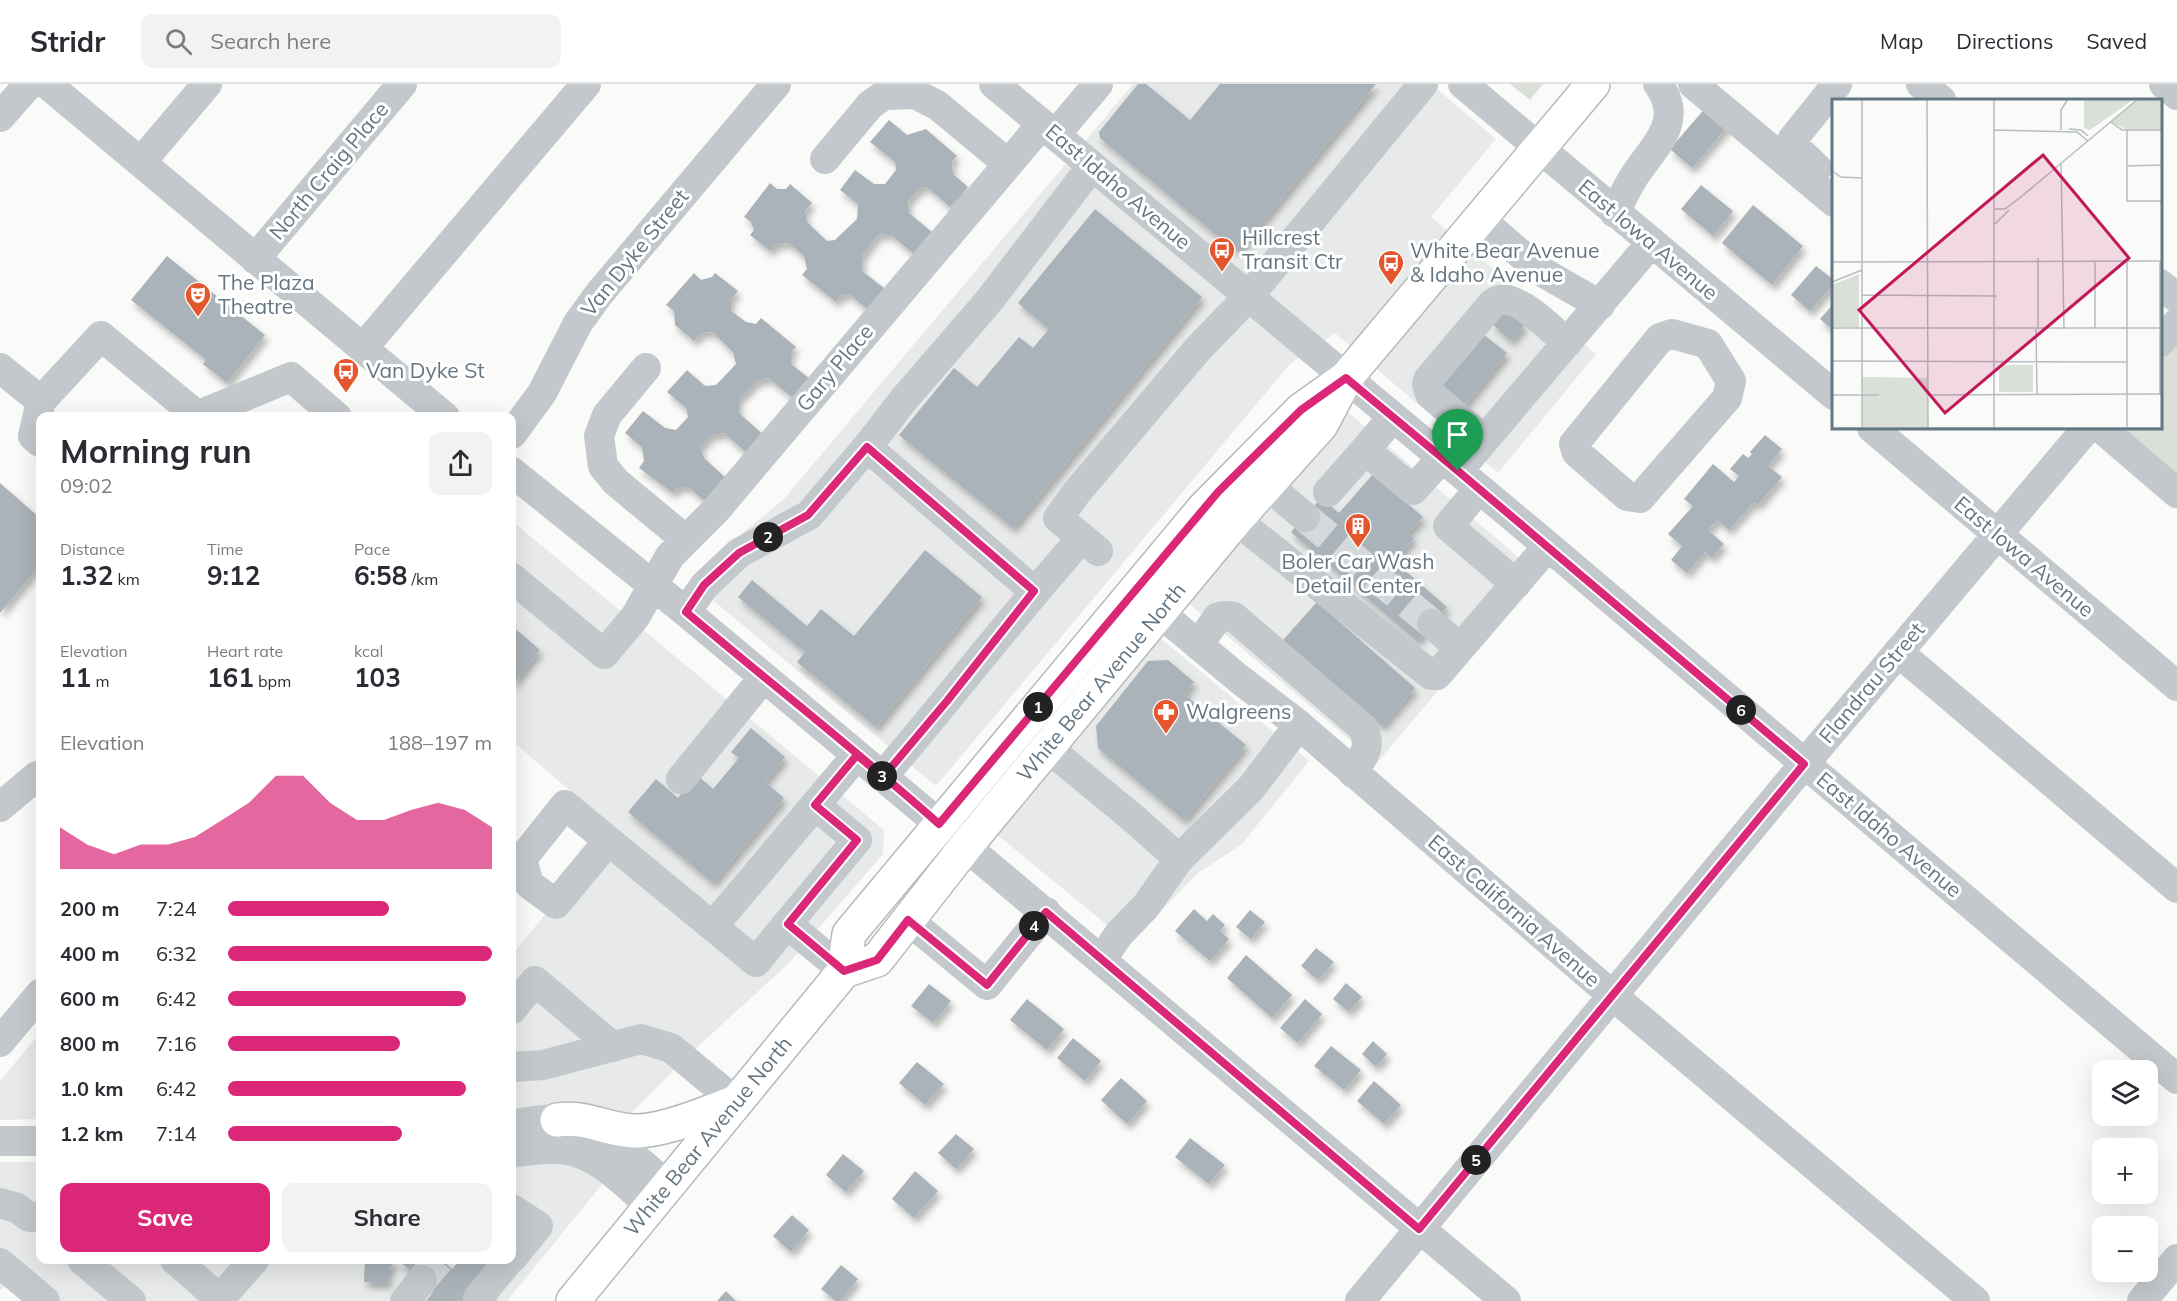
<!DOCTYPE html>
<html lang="en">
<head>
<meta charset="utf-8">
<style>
  :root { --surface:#fff; --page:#f2f2f3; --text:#2b2b33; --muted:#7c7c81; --line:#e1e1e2; --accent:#db2777 }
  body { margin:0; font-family:Mulish,sans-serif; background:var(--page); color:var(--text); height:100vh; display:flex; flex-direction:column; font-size:22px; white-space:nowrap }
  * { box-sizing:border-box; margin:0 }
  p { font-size:20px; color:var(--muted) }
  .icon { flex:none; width:33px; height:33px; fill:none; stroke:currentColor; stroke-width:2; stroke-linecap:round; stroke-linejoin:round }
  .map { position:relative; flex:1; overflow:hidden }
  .drawer { position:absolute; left:36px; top:328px; width:480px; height:852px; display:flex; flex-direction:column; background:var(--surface); border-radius:12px; box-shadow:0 6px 24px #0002 }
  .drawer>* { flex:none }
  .buttons { position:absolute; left:2092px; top:976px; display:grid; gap:12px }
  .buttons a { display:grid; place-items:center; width:66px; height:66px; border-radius:12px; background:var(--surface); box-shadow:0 6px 24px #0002; font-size:30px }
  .pin { position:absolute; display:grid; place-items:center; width:51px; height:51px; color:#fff; margin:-62px -26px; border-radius:50% 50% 50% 0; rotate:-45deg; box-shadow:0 0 6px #0007 }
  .pin .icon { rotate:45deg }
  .km { position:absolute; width:30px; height:30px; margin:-15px; border-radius:50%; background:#222; color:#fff; font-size:16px; line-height:30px; text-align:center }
  .round { display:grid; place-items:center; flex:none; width:63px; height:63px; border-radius:12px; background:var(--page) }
  .overview { display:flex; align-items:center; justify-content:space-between; height:102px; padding:0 24px }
  h1 { font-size:33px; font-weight:700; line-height:45px }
  .stats { display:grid; grid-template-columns:repeat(3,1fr); gap:9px; height:102px; padding:6px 24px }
  .stats div { display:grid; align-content:center }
  .stats b { font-size:26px; font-weight:700 }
  .stats small { font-size:16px; font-weight:400 }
  .stats p { font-size:16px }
  .chart { height:168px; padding:12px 24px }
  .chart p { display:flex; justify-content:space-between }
  .chart svg { width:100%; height:108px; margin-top:6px; fill:var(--accent); opacity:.7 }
  .primary-button { display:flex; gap:12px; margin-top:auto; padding:12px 24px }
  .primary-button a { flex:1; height:69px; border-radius:12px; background:var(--accent); color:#fff; font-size:24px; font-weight:700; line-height:69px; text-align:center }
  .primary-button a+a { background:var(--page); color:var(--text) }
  ul { padding:0 24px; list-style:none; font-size:20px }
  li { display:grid; grid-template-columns:96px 72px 1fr; align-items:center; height:45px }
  li i { height:15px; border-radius:8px; background:var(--accent) }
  header { display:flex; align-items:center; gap:36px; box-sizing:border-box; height:84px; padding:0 30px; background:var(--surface); border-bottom:2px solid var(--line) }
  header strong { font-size:28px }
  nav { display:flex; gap:33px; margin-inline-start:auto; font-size:21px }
  .search { width:420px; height:54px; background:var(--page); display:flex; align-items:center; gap:15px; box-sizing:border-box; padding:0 21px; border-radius:12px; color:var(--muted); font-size:22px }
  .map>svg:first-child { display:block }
</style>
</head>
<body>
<header>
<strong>Stridr</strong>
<div class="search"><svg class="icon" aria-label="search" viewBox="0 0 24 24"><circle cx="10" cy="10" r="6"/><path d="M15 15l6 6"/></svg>Search here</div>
<nav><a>Map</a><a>Directions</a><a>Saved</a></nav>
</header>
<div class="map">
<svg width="2177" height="1217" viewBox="0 0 2177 1217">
  <defs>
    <filter id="shadow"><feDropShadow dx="3.5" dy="6" stdDeviation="3" flood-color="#0004"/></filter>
  </defs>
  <rect width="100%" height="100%" fill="#fafaf8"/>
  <path fill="#e8e9e9" d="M1133,0H1431L1496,55L1431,133L1596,270L1498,389L1335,249L1290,280L936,702L691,498L733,457L783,416Z
    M1348,328L1537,489L1377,679L1187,518Z
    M512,437L884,746L883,770L788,880L693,967L631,1029L635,1060L507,1217H34L9,1196L0,1207V1078H40V1176H512V871L615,745L512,657Z
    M1159,553L1309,677L1242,760L1198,789L1129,859L995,749Z
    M40,949V1035L0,1036V997Z"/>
  <path fill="#dadfd7" d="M1510,0H1543L1530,16Z
    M2177,237V409L2101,344H2160L2161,256Z"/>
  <path fill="#aab3b9" filter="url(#shadow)" d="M1138,0H1146L1190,36L1220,0H1376L1241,164H1232L1100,54L1099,48Z
    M1707,22L1729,41L1692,84L1670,65Z
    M889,36L907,51L926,45L957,72L952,77L953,90L968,103L950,123L927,103L920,104L908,117L909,129L938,153L920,175L891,151L879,150L862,172V187L884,204L867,225L849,210L840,212L836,218L802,191L807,185L804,172L788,159L777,160L770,167L750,151L754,146L751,138L744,133L770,99L777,105H786L790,100L812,119L805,127L807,138L827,157L835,156L857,135L858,120L840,106L855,86L874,100H885L896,86L895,78L870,58Z
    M1701,101L1733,127L1713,152L1681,125Z
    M1753,121L1803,162L1772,201L1722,159Z
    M1095,125L1202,213L1013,444L899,351L954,284L977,303L1019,253L1033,264L1049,245L1018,219Z
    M167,172L265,251L227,299L203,280L206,276L131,216Z
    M1816,182L1834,196V200L1810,227L1791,211Z
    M694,189L701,196L712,193L715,189L738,207L731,215V227L746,238L756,240L761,234L796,263L791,268V280L809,294L793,314L768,294L757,297L739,315V329L767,354L751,373L724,349L712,351L700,363L704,374L727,395L707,419L688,403H678L673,409L639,384L644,377L642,363L625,349L643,327L665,344L676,346L688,333L686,324L667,308L687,286L705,302L716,301L736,280L733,268L712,248L701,249L694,257L675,241L674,227L666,221Z
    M1834,219V247L1820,235Z
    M1504,223L1525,241L1511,257L1491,239Z
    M1483,250L1507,269L1464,322L1435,298Z
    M1765,351L1782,365L1768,382L1782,393L1758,421L1754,418L1729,446L1717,436L1708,446L1724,460L1712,474L1705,468L1687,489L1671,476L1682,462L1668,450L1693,422L1684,415L1713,380L1734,398L1739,392L1730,385L1743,370L1748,374L1752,370L1750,368Z
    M1373,390L1423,433L1408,449L1414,454L1394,477L1447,523L1417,557L1291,448L1321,414L1339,429Z
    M0,399L40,434V481L0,529Z
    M925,466L982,513L876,643L797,578L805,568L738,513L752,496L807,542L821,525L854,552Z
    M1317,518L1415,604L1382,642L1283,556Z
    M512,542L540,566L512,601Z
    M1168,576L1194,598L1184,610L1246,661L1184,736L1098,664L1096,642L1148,577Z
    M751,644L785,673L765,698L784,714L713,799L628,728L656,695L678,714L697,691L713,705L739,674L731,668Z
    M1194,825L1207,837L1213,830L1225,841L1220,847L1229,855L1210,877L1175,847Z
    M1250,826L1265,838L1251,855L1236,843Z
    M1316,864L1334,878L1318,896L1301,882Z
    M1246,871L1292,911L1272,934L1227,894Z
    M1346,899L1362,913L1349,928L1333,915Z
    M929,900L951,917L933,939L911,922Z
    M1027,915L1064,945L1047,966L1010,936Z
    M1305,915L1322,930L1298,959L1280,944Z
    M1073,954L1101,977L1085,997L1057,974Z
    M1373,957L1387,970L1376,983L1362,970Z
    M1331,962L1361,986L1344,1006L1314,982Z
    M917,978L944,1000L925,1021L899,999Z
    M1121,994L1147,1017L1127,1040L1101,1016Z
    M1374,997L1401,1021L1384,1040L1357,1017Z
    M956,1050L974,1065L956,1085L938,1069Z
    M1190,1054L1225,1081L1209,1100L1175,1073Z
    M843,1070L864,1087L846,1108L826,1091Z
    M915,1087L938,1107L914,1134L892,1115Z
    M792,1131L809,1146L791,1168L773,1152Z
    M365,1176H396L389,1185L388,1199L364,1198Z
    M398,1176H442L452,1185L460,1176H494L460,1217H426L434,1207Z
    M841,1181L858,1195L840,1217H836L821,1205Z
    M726,1207L736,1217H717Z"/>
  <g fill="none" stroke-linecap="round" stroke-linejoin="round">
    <path stroke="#d5d9db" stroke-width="30" stroke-dasharray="30 15" stroke-linecap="butt" d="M1305,433L1432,540
      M422,1196L439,1176"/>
    <g stroke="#b5babe" stroke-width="36">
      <g id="major">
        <path id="s1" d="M844,887L877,876L966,762L1236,436L1321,341L1346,294L1593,0"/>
        <path d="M557,1036C590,1032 604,1046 634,1047C662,1048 709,1028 736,1018"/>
        <path id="s2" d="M573,1217L844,887L849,850L1204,424L1301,326L1346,294"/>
      </g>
    </g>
    <path stroke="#c3c8cc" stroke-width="30" d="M47,0L445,333
      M994,0L1548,462L2177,995
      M1463,0L1834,311
      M1693,0L1834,118
      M1921,0L1941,16
      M2164,0L2177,11
      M0,33L29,0
      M1055,51L1098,0
      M825,75L870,21L884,11L915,10L937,21L1007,79
      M141,78L207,0
      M1817,84L1792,60V56L1837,0
      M1615,129C1621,117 1627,103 1635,91C1655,61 1685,37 1658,0
      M1480,135L1539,186L1600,221
      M255,175L402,0
      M2160,200L2177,214
      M1672,250L1708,260L1731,297L1727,314L1640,414L1627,412L1577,369L1574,360L1660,254Z
      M2160,258L2177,239
      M363,264L586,0
      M0,284L41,317L33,352L40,358
      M646,284L607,331L599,352L603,382L616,398L686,456
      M41,317L101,252L199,333
      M202,333L206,328L291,293L337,333
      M1393,333L1365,366L1413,406L1442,374
      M1872,344L2177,602
      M2101,344L2177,409
      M512,350L542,309L578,239L599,210L776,0
      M1484,356L1430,310L1427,301L1428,296L1492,220C1495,219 1497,216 1500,216C1520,212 1553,247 1567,259
      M867,363L1034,507
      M1458,387L1652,158
      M512,388L686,528L925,728L1506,1217
      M1267,401L1305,433
      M1479,405L1448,442L1516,500
      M1328,408L1365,366
      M1236,436L1431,591H1437L1548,462
      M1098,467L1058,434L1077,408L1197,266L1249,212L1423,0
      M512,494L604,570L635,533L670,472L715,427L1042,40
      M1141,513L1238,594L1299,641L1612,911L1975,1217
      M686,528L704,502L739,469L809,431L867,363L905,314L988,218L1092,82
      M1432,540L1460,564
      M1198,561L1218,533L1225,532L1234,533L1363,644C1372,665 1364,670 1353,689
      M1898,568L2177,804
      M1048,664L1133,734L1179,775
      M883,692C950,614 1013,531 1082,454
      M681,695L764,593
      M0,723L37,692
      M608,757L556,820L529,800L522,775L565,721L756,878L787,840L844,887
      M908,836L987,901L1046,828
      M787,840L857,756L815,721L857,671
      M713,842L815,721
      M1102,875L1119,850L1146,822L1179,775L1251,704L1299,641
      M512,925L535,897L613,963
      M0,958L40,910
      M512,983L543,981L641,955L671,964L736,1018
      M512,1041C530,1037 548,1034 567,1036C604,1041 640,1079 668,1102
      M0,1057H40
      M512,1068C530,1067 549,1063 567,1066C600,1071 627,1102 651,1122
      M0,1119L17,1124L29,1133H40
      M512,1125L538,1142L512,1174
      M82,1176L131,1217
      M175,1176L220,1215
      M0,1179L45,1217
      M218,1217L254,1176
      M405,1217L422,1196
      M482,1217L478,1214L509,1176
      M1360,1217L1790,697L2087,344
      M2142,1217L2177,1175"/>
    <use href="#major" stroke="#fff" stroke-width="33"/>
  </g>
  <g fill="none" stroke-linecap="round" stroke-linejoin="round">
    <g stroke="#fff" stroke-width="12">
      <path id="route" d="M1458,387L1346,294L1301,326L1218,408L939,740C857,667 770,599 686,528L704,501L739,469L808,431L867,363L1034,507L947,617L883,693L857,671L815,721L857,756L788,840L844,887L877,876L908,836L987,901L1046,828L1419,1145L1804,680L1458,387"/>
    </g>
    <use href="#route" stroke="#db2777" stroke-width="8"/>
  </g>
  <defs>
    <g id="bus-pin" transform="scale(1.35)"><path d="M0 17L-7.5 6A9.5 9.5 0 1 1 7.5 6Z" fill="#e4572e" stroke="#fff"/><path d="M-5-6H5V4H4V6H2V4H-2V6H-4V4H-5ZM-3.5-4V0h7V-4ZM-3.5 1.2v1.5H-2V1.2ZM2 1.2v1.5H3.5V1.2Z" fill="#fff"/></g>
    <g id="theatre-pin" transform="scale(1.35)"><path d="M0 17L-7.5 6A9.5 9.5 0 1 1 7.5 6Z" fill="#e4572e" stroke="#fff"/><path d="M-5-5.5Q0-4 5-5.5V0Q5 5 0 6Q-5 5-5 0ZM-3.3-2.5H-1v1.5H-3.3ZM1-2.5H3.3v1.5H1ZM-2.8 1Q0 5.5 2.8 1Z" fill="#fff"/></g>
    <g id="building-pin" transform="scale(1.35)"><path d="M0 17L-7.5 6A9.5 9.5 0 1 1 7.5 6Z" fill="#e4572e" stroke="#fff"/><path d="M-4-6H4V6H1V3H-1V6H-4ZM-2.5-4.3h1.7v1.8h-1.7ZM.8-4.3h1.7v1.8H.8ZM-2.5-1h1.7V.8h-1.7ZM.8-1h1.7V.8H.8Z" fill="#fff"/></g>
    <g id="pharmacy-pin" transform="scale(1.35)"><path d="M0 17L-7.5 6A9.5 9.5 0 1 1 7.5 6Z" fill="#e4572e" stroke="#fff"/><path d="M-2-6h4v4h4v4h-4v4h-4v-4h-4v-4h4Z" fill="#fff"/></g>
  </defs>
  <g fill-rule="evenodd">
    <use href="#bus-pin" x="1222" y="166"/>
    <use href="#bus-pin" x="1391" y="179"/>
    <use href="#theatre-pin" x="198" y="211"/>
    <use href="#bus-pin" x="346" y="287"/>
    <use href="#building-pin" x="1358" y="442"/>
    <use href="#pharmacy-pin" x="1166" y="628"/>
  </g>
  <g text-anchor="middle" stroke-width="6" stroke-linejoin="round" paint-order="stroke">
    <g font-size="21" fill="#657683" stroke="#fff">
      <text transform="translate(329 87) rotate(-50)" y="7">North Craig Place</text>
      <text transform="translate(1118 103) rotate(40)" y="7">East Idaho Avenue</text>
      <text transform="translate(1648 156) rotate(40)" y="7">East Iowa Avenue</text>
      <text transform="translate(635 169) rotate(-51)" y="7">Van Dyke Street</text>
      <text transform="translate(835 284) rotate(-50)" y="7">Gary Place</text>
      <text transform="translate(2024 473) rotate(40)" y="7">East Iowa Avenue</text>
      <text dy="7" stroke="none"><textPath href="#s1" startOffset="392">White Bear Avenue North</textPath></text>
      <text transform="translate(1872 599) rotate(-50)" y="7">Flandrau Street</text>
      <text transform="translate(1889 751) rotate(40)" y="7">East Idaho Avenue</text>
      <text transform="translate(1514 827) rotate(41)" y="7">East California Avenue</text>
      <text dy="7" stroke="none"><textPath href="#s2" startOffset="213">White Bear Avenue North</textPath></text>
    </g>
    <g font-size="21" fill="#657683" stroke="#fff" text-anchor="start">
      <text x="1242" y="161">Hillcrest<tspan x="1242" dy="24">Transit Ctr</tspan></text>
      <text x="1410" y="174">White Bear Avenue<tspan x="1410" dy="24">&amp; Idaho Avenue</tspan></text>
      <text x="218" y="206">The Plaza<tspan x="218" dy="24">Theatre</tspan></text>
      <text x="366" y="294">Van Dyke St</text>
      <text x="1358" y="485" text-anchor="middle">Boler Car Wash<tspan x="1358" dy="24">Detail Center</tspan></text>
      <text x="1186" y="635">Walgreens</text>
    </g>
  </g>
  <g transform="translate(1832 15)">
    <rect width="330" height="330" fill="#fafaf8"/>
    <path d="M252,0H302L258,31L252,29ZM306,0H330V31H295L279,23ZM27,175V228H0V186ZM167,266H201V293H167ZM30,278L96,279V329H30Z" fill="#dadfd7"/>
    <path fill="none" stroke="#b5bdc2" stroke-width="1.5" d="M95,0L96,330M162,0V330M279,23L290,31H330M237,30L249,31L256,37M162,31L245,33L256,42M229,31V11L236,0M295,31V102H330M229,64L232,230M295,67L330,66M0,72L9,78L30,79M163,110H173L190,97L306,0M163,125L177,111M206,159V230M0,163L330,162M0,183L30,171M30,196L165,197M0,229H330M263,229V162M204,230L205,295M0,262L295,263M328,295V162M0,296H47M96,296L330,295M0,329H330M30,330V0M295,330V162"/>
    <path fill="#c2185b" fill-opacity="0.15" stroke="#c2185b" stroke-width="3" d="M211,56L297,159L113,314L27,211Z"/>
    <rect width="330" height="330" fill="none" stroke="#657683" stroke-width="3"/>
  </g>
</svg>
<div class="buttons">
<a><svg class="icon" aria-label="layers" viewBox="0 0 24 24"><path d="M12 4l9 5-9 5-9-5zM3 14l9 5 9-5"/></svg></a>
<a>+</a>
<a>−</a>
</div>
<div class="pin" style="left:1458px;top:387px;background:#1e9e55"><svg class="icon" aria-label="arrive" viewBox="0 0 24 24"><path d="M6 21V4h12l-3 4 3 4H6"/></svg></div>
<b class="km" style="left:1038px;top:623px">1</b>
<b class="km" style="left:768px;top:453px">2</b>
<b class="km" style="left:882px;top:692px">3</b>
<b class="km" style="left:1034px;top:842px">4</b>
<b class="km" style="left:1476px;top:1076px">5</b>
<b class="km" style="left:1741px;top:626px">6</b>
<section class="drawer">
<div class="overview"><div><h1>Morning run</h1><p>09:02</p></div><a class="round"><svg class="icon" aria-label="share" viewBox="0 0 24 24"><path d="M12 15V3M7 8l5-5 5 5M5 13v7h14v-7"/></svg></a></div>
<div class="stats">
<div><p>Distance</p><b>1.32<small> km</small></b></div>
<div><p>Time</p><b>9:12</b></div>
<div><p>Pace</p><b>6:58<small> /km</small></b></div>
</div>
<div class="stats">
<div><p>Elevation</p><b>11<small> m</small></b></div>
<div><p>Heart rate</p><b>161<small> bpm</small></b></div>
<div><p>kcal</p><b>103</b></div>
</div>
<div class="chart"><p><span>Elevation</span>188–197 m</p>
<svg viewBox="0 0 160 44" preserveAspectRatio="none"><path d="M0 44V27L10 34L20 38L30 34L40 34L50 31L60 24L70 17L80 6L90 6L100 17L110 24L120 24L130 20L140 17L150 20L160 27V44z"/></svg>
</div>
<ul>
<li><b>200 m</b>7:24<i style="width:61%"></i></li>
<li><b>400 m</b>6:32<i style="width:100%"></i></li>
<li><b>600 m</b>6:42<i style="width:90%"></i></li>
<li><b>800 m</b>7:16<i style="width:65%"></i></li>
<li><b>1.0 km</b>6:42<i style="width:90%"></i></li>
<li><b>1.2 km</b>7:14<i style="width:66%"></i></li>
</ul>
<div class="primary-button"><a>Save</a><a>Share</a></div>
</section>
</div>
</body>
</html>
